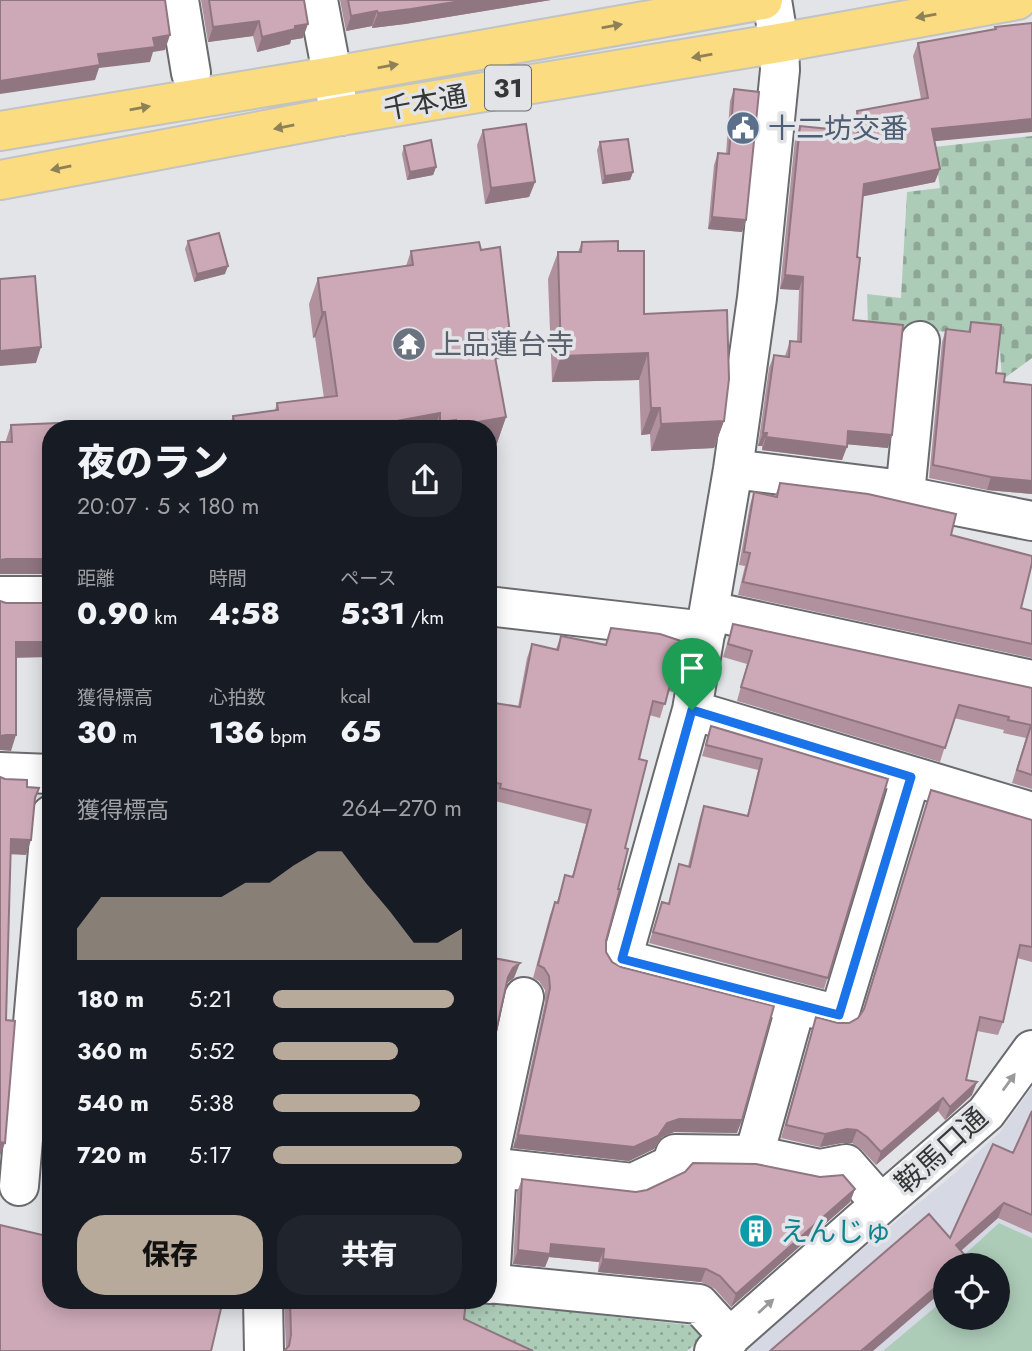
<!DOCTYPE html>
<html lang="ja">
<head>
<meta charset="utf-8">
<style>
  :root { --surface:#171b24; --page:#20242c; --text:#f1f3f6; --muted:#9ea1a6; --accent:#b8aa9a }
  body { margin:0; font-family:Jost,"Noto Sans JP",sans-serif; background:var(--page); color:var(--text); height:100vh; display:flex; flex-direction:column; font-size:26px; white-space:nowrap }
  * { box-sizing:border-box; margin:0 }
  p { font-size:23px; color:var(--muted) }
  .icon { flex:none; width:38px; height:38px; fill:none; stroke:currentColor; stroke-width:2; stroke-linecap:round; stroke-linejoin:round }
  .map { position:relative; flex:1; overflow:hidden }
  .panel { position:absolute; left:42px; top:420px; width:455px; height:889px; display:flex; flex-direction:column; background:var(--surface); border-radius:28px; box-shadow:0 4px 18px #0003 }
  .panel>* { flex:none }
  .controls { position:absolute; left:933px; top:1253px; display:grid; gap:14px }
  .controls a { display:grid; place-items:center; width:77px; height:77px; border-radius:50%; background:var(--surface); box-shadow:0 4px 18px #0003; font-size:35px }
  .pin { position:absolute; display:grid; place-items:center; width:60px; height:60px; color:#fff; margin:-72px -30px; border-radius:50% 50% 50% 0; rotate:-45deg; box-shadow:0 0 7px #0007 }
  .pin .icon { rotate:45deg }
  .round { display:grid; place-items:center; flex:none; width:74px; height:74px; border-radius:28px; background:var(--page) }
  .headline { display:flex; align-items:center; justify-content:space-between; height:119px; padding:0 35px }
  h1 { font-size:38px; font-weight:800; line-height:52px }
  .figures { display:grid; grid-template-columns:repeat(3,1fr); gap:10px; height:119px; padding:7px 35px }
  .figures div { display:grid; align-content:center }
  .figures b { font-size:30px; font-weight:800 }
  .figures small { font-size:19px; font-weight:400 }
  .figures p { font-size:19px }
  .chart { height:196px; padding:14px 35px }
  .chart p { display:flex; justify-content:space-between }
  .chart svg { width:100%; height:126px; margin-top:7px; fill:var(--accent); opacity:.7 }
  .primary-button { display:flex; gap:14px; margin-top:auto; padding:14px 35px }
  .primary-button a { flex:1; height:80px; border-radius:28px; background:var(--accent); color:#111; font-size:28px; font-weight:800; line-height:80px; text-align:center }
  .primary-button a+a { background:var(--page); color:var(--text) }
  ul { padding:0 35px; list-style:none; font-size:23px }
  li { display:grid; grid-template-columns:112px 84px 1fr; align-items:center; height:52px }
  li i { height:18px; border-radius:9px; background:var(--accent) }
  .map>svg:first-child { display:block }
</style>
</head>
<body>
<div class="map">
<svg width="1032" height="1351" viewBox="0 0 1032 1351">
  <defs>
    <pattern id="grass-dots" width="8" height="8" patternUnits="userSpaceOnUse" patternTransform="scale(1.75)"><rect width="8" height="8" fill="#adccb8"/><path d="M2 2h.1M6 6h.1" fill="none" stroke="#8ea696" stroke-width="1.8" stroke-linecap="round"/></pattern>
    <pattern id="cemetery-stones" width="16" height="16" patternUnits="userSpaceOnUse" patternTransform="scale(1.75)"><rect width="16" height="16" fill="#adccb8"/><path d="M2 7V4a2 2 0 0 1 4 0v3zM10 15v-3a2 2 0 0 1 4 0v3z" fill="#8ea696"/></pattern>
  </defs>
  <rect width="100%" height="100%" fill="#e3e4e8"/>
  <path fill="#d6d9e4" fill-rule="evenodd" d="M1032,1087V1351H739L955,1173L1000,1132ZM945,1265H998V1318H945Z"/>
  <path fill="url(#grass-dots)" d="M465,1300L698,1326L705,1336L687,1351H500L461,1335Z"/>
  <path fill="url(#cemetery-stones)" d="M1032,136V358L1002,380L999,336L937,331L934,333L868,325L867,294L901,298L907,192L940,188L934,147Z"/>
  <path fill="#adccb8" d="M999,1223L1032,1238V1351H883L945,1299V1318H998V1265H971L964,1255Z"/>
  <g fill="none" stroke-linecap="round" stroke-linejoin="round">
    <g stroke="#6a6b6e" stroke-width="42">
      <path id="minor" d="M179,0L191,73
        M318,0L340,116
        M772,0L779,43L780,70L757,298L733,469L692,710L622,959L839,1015L911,777
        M733,469L887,488L921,499L1032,521
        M905,494L920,341
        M0,596H51
        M488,606L706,631
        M710,611L1032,680
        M692,710L1032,812
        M0,772L51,774
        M754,1155L796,1005
        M488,1162L524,997
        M488,1167L633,1183L671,1165L675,1154L754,1155L820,1169L846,1164L881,1204
        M19,1186L51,815
        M488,1283L699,1304L730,1338
        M490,1284L497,1168
        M263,1300L264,1351
        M714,1351L881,1204L986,1113L1032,1050"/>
    </g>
    <g stroke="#c2c3c3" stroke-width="42">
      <path id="major" d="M0,131L333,76L763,0
        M0,180L340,116L779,43L1017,0"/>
    </g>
    <use href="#minor" stroke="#fff" stroke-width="38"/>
    <use href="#major" stroke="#fbdc80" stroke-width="38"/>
  </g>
  <path fill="#b0919d" d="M201,0H304L303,38L291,40L290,44L257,52L253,36L208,42Z
    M340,0H551L405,24L372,28V26L346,31Z
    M1032,23L934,141L935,182L863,196L857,257L853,320L888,448L847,444L842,460L762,450V446H758L769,368L774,355L785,356L790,341H797L799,290L780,289L795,139L800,126L854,132L853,124L857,111L921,99L913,56L918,43Z
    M734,89L746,220L742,232L708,229L714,165L718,153L726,154L730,101Z
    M483,130L535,182L529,197L485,204L477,145Z
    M600,142L633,172L630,180L602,184L597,150Z
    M404,146L436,167L433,175L407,180L402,154Z
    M188,241L225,274L194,282L185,249Z
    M582,242L618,251L644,314L724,421L714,448L651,451L650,434L641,435L639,380L552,382L548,279L558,252H578Z
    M411,251L501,359H495L506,417L497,443L488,444V429H228L233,416L275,410L277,403L324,398L315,337L313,338L309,304L318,278L406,266Z
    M971,322L996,373L1004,382L1032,385V494L987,490L929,478L942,342L946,329L968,332Z
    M11,425L51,429V574H0L6,440Z
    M780,483L951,535L1021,608L1032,611V658L738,595L745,566L739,565L750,505L754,492L775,496Z
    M733,624L1032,688V789L1012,783L1026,738L1003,733L1004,730L954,718L940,762L737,701L747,664L723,657Z
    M611,628L678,679L673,692L668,691L660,718L649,715L639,759L625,848L606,941V952L737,1133L674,1132L662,1137L654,1149L629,1161L513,1148L545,1002V990L539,981L533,978L550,915L555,902H557L565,875L572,877L586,824L495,801L496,797L488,795V702L518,707L527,658L532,644L556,649L561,636L606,644Z
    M711,726L888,779L824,989L649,943L662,902L668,904L679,864L688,866L700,817L704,806L747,816L758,770L702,756Z
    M931,790L1032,820V962L1017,958L1003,1022L998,1035L977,1031L966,1080L972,1095L945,1120L938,1111L876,1165L862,1150L852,1143H842L820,1147L781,1138L812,1031L816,1017L838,1023H849L858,1018L863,1011Z
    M51,1072V1166H49V1160L43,1159Z
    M1032,1111V1233L998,1218L961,1251L968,1259L966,1265H945L950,1238L1013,1153Z
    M522,1179L636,1192L855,1189L850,1202L731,1307L715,1289L701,1282L598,1272L599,1262L549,1257L545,1267L513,1264L517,1192Z
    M284,1300H466L464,1319L286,1349Z"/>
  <path fill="#907680" d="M467,0H551L405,24L372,28L378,13Z
    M377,11L372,26L346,31L351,16Z
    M259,21L253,36L208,42L213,27Z
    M308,24L303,38L291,40L290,44L257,52L262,37L295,26Z
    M170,35L165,50L153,52L150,62L99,68L95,80L0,94V81L98,54L153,38Z
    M1032,119V132L927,142L932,129Z
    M436,167L433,175L407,180L410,172Z
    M940,169L935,182L860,197L864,184Z
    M633,172L630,180L602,184L605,176Z
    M535,182L529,197L485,204L491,188Z
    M712,217L746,220L742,232L708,229Z
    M228,266L225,274L194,282L197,274Z
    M785,275L803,277L799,290L780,289Z
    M322,312H325L315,337L313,338Z
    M510,334L501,359L482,360L491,335Z
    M41,347L36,363L0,366V351Z
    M648,353L639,380L552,382L561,356Z
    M651,408H660L650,434L641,435Z
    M440,413L434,429H389L391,422Z
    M506,417L497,443L488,444V429H455L456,426Z
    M456,420L453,429H438L440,422Z
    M724,421L714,448L651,451L661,424Z
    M848,431L892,435L888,448L844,444Z
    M763,433H767L762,446H758Z
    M766,437L847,447L842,460L762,450Z
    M991,477L1032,481V494L987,490Z
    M6,559H51V574H0V560Z
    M16,642H51V657L11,658Z
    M6,735H16L11,751L0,750V736Z
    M11,839L31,840L26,855L6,854Z
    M520,963L514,978L507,983L508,977L513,968Z
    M977,1082L972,1095L945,1120L950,1107Z
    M943,1098L938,1111L876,1165L881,1152Z
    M679,1119L742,1120L737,1133L674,1132L662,1137L654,1149L629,1161L513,1148L518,1135L667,1123Z
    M847,1129L857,1130L852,1143H842L820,1147L825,1134Z
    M0,1142L5,1143L0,1156Z
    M48,1145H51V1156L49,1160L43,1159Z
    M855,1189L850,1202L731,1307L736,1294Z
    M1004,1203L998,1218L950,1260L956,1245Z
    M551,1244L604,1249L599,1262L549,1257L545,1267L513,1264L518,1250Z
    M603,1259L706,1269L701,1282L598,1272Z
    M945,1279V1289L873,1351H861Z"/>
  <path fill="#cda9b7" stroke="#907680" stroke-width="2" d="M0,0H165L170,35L153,38L155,47L98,54L100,65L0,81Z
    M209,0H304L308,24L295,26V29L262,37L259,21L213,27Z
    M348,0H467L411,9L378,13L377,11L351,16Z
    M1032,23V119L932,129L940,169L864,184L857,257L860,258L853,320L903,325L892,435L848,431L847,447L766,437L767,433H763L774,355L789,357L790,341L801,342L803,277L785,275L800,126L861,132L857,111L928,98L918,43L996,29L995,27Z
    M734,89L759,92L746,220L712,217L718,153L729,154Z
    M526,124L535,182L491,188L483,130Z
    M628,139L633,172L605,176L600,142Z
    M431,140L436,167L410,172L404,146Z
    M219,233L228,266L197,274L188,241Z
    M618,241V251H644V314L727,310L729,379L724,421L661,424L660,408H651L648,353L561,356L558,252H581L582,242Z
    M479,242L481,250L500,247L510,334L491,335L506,417L456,426V420L440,422V413L391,422V429H235L233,416L278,410L277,403L337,396L325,312H322L318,278L413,265L411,251Z
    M35,276L41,347L0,351V279Z
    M971,322L1001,325L996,373L1005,374L1004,382L1032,385V481L991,477L933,465L946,329L970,332Z
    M58,423V429H51V559H6L0,560V442H12L11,425Z
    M780,483L868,494L956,514L951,535L1032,556V563L1021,608L1032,611V644L743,582L750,553L744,552L754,492L777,497Z
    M0,601L6,603H51V642H16V735H6L0,736Z
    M733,624L1032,688V775L1017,770L1031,725L1008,720L1009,717L959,705L945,748L741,687L752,651L728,644Z
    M611,628L660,634L684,642L678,679L672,677L665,704L653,701L639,759L647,761L625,848L628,849L618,889H620L606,941V952L612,962L621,967L774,1006L742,1120L679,1119L667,1123L658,1136L634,1147L518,1135L550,988L549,976L544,968L538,965L555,902L558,903L565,875L573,877L591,810L500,788L501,784L488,781V702L520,707L532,644L558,650L561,636L606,645Z
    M711,726L888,779L828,978L653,932L662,902L669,904L679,864L690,867L704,806L748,816L762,759L706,745Z
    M0,777L5,779L27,780V787L39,788L35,798L31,840L11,839L6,1020L15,1021L5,1143L0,1142Z
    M931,790L1032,820V947L1020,945L1003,1022L980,1017L966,1080L977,1082L950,1107L943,1098L881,1152L867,1137L857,1130L847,1129L825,1134L786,1125L816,1017L838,1023H849L858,1018L864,1009Z
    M488,957L520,963L513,968L508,977L488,1068Z
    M1032,1111V1215L1004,1203L956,1245L968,1259L961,1265H945V1279L861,1351H770L929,1214L950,1238L993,1144L1013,1153Z
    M51,1118V1145H48Z
    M693,1163L756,1164L820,1177L843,1175L855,1189L736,1294L720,1276L706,1269L603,1259L604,1249L551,1244L550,1254L518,1250L522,1179L636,1192L647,1190L685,1172Z
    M0,1225L51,1237V1300H223L211,1351H0Z
    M290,1300H466L464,1319L533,1351H284L289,1346L291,1335Z"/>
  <defs><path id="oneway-solid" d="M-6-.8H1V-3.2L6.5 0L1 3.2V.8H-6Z" transform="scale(1.75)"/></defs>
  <g fill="#8e8158">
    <use href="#oneway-solid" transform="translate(926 16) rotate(170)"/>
    <use href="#oneway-solid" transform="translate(612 26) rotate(-10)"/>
    <use href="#oneway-solid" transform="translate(702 56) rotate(170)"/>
    <use href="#oneway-solid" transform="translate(388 66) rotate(-10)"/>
    <use href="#oneway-solid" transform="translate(140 108) rotate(-10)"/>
    <use href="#oneway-solid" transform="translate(284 127) rotate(169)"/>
    <use href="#oneway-solid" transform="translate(61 168) rotate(169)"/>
  </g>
  <g fill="#9a9a9b">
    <use href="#oneway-solid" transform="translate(1009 1082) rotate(-54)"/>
    <use href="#oneway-solid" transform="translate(766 1306) rotate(-42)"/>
  </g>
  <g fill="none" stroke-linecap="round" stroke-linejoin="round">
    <g stroke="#fff" stroke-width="14">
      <path id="route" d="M692,710L911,777L839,1015L622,959Z"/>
    </g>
    <use href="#route" stroke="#1a73e8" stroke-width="9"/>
  </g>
  <defs>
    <g id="civic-disc" transform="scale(1.75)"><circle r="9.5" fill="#5c6f8a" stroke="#e3e4e8"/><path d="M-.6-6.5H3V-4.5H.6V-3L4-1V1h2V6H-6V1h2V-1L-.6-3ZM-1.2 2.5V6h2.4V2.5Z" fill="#fff"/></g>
    <g id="temple-disc" transform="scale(1.75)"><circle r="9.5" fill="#6b7280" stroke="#e3e4e8"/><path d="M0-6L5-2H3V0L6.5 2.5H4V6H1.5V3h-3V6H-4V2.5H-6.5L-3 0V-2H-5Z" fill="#fff"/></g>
    <g id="building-disc" transform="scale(1.75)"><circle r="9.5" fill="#0f9aa8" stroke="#e3e4e8"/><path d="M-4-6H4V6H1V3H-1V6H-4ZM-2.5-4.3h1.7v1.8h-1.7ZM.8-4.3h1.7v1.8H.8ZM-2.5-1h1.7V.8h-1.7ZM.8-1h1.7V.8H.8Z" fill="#fff"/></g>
  </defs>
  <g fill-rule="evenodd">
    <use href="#civic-disc" x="743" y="128"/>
    <use href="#temple-disc" x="409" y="344"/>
    <use href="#building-disc" x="756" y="1231"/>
  </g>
  <g text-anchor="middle" stroke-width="7" stroke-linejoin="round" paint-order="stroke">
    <rect fill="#e3e4e8" stroke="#696a6c" stroke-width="2" x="485" y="65.5" width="46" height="45" rx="5"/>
    <g font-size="26" font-weight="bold" fill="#353637">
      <text x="508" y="97">31</text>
    </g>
    <g font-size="28" fill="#353637" stroke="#e3e4e8">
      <text transform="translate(425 102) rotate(-10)" y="10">千本通</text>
      <text transform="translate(941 1150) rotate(-42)" y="10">鞍馬口通</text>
    </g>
    <g font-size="28" fill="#4e5e75" stroke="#e3e4e8" text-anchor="start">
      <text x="768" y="138">十二坊交番</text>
    </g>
    <g font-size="28" fill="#5b616d" stroke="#e3e4e8" text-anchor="start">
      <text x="434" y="354">上品蓮台寺</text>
    </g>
    <g font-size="28" fill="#0d838f" stroke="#e3e4e8" text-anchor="start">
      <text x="780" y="1241">えんじゅ</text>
    </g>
  </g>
</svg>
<div class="controls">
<a><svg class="icon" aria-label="locate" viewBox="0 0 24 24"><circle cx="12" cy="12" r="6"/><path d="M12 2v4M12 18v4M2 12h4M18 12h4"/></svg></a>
</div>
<div class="pin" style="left:692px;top:710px;background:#1e9e55"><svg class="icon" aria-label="arrive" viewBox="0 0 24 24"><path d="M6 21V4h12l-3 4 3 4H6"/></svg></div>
<section class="panel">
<div class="headline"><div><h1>夜のラン</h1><p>20:07 · 5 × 180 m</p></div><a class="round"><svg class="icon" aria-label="share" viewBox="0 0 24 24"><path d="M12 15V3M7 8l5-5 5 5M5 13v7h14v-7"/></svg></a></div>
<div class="figures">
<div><p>距離</p><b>0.90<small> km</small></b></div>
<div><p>時間</p><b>4:58</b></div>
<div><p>ペース</p><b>5:31<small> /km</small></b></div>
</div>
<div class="figures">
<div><p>獲得標高</p><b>30<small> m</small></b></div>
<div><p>心拍数</p><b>136<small> bpm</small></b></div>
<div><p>kcal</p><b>65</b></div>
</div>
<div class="chart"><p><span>獲得標高</span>264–270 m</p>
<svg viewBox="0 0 160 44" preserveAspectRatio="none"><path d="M0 44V33L10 22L20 22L30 22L40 22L50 22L60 22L70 17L80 17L90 11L100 6L110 6L120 17L130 27L140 38L150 38L160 33V44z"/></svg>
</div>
<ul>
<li><b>180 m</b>5:21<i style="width:96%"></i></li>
<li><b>360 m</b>5:52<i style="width:66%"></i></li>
<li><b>540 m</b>5:38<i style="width:78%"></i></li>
<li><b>720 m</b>5:17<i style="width:100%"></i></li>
</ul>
<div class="primary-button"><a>保存</a><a>共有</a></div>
</section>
</div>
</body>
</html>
